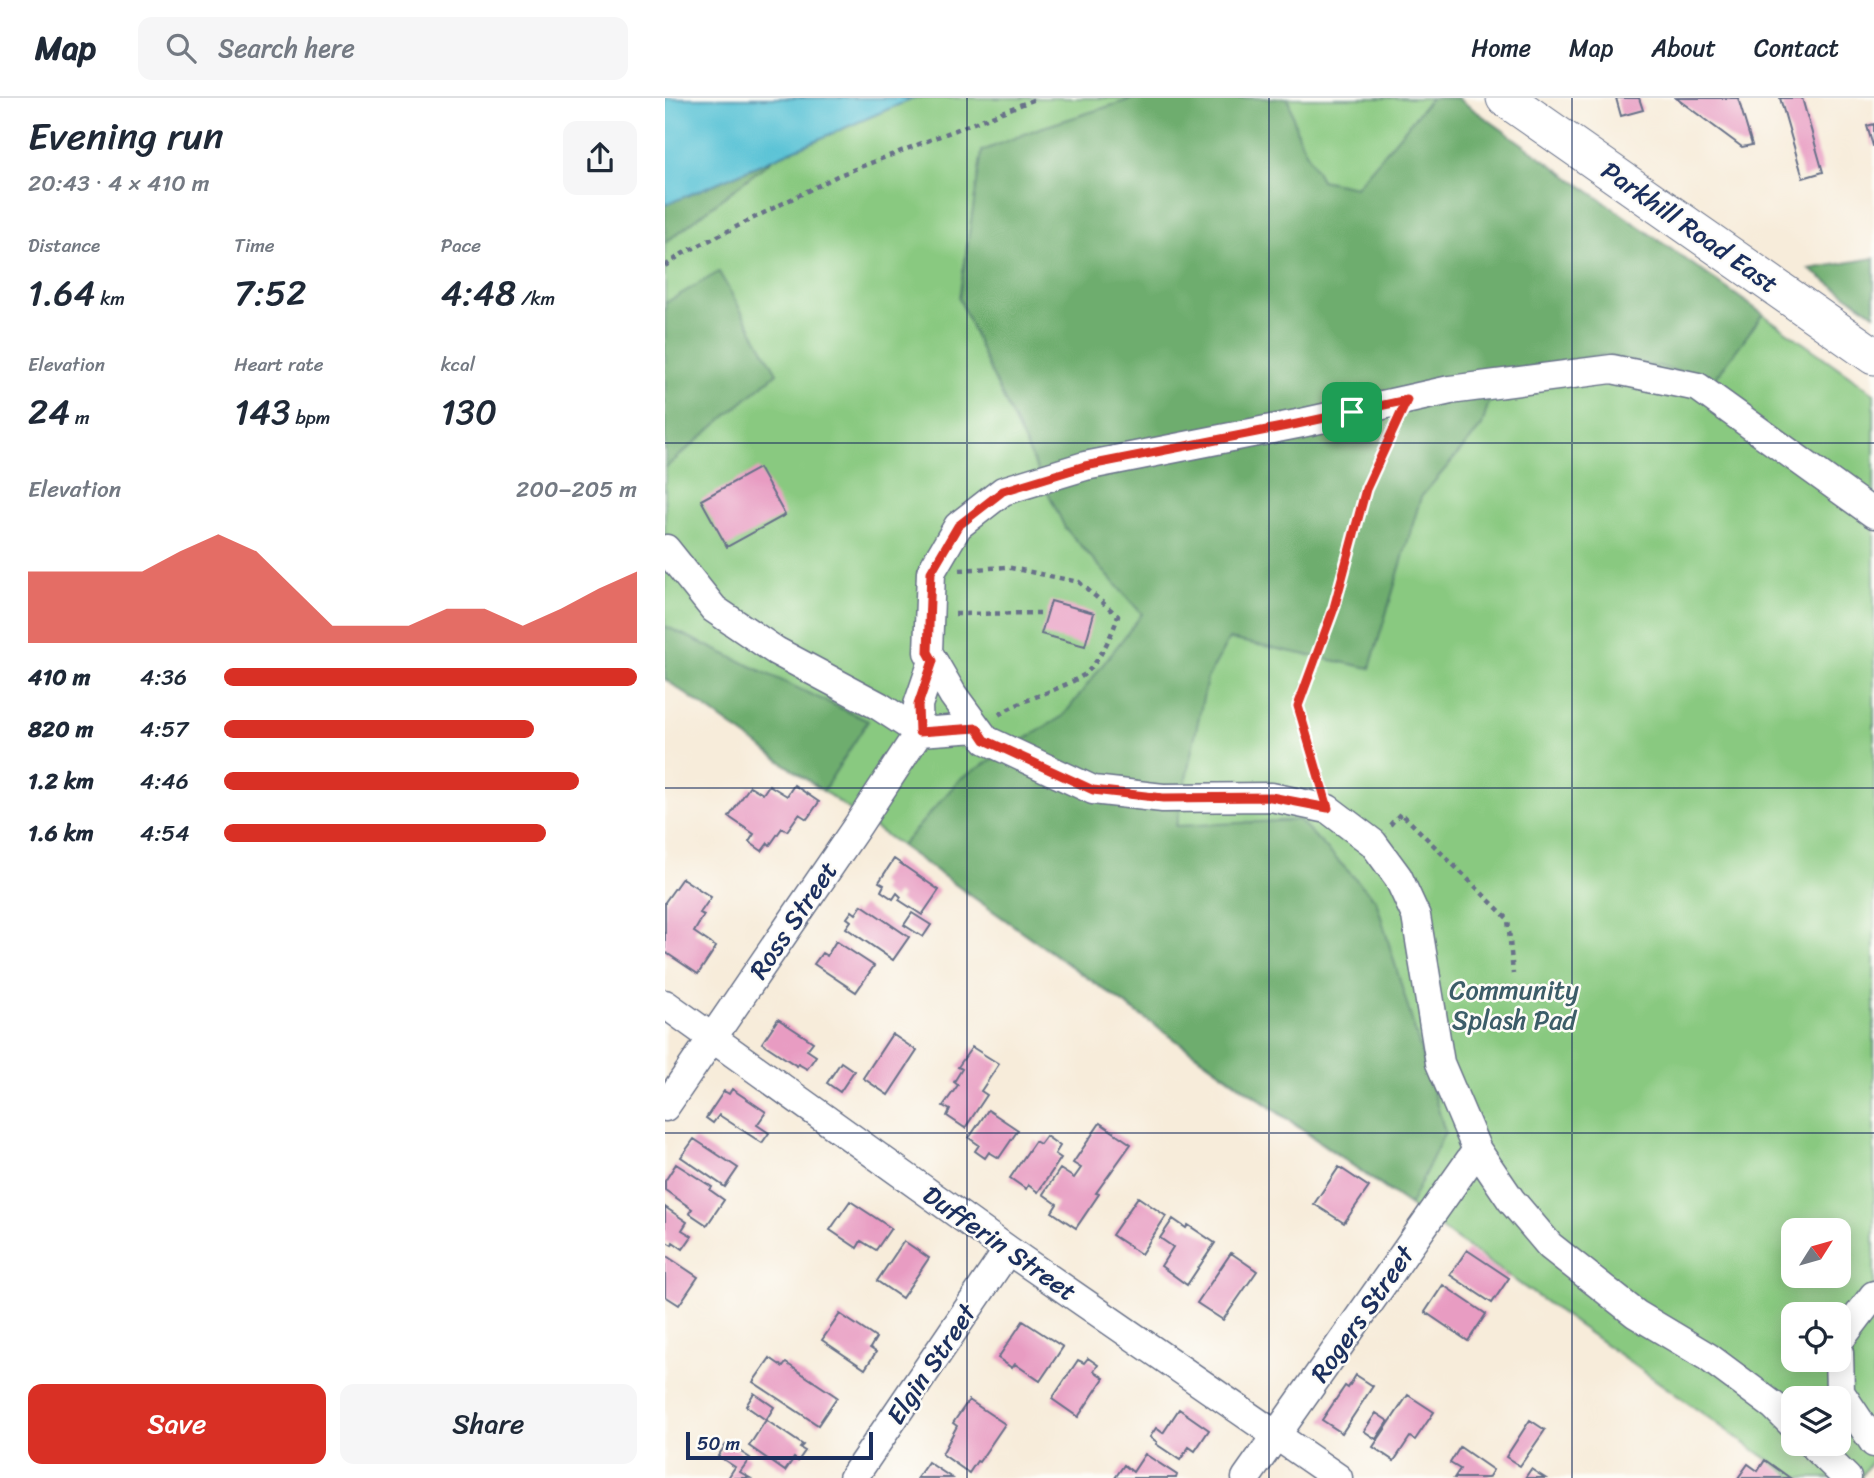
<!DOCTYPE html>
<html lang="en">
<head>
<meta charset="utf-8">
<style>
  :root { --surface:#fff; --page:#f6f6f7; --text:#1f2937; --muted:#747a83; --line:#e0e1e3; --accent:#d93025 }
  body { margin:0; font-family:Sriracha,sans-serif; background:var(--page); color:var(--text); height:100vh; display:flex; flex-direction:column; font-size:26px; white-space:nowrap }
  * { box-sizing:border-box; margin:0 }
  p { font-size:23px; color:var(--muted) }
  .icon { flex:none; width:38px; height:38px; fill:none; stroke:currentColor; stroke-width:2; stroke-linecap:round; stroke-linejoin:round }
  .map { position:relative; flex:1; overflow:hidden }
  .side { display:flex; flex-direction:column; background:var(--surface); width:665px }
  .side>* { flex:none }
  .needle { width:46px; rotate:53deg }
  .tools { position:absolute; left:1116px; top:1120px; display:grid; gap:14px }
  .tools a { display:grid; place-items:center; width:70px; height:70px; border-radius:14px; background:var(--surface); box-shadow:0 4px 18px #0003; font-size:35px }
  .scale { position:absolute; left:21px; bottom:18px; width:187px; box-sizing:border-box; padding-left:7px; border:4px solid #1b2f5e; border-top:0; font-size:19px; line-height:24px; white-space:nowrap; color:#1b2f5e; -webkit-text-stroke:5px #fdfcf7; paint-order:stroke }
  .pin { position:absolute; display:grid; place-items:center; width:60px; height:60px; color:#fff; margin:-30px; border-radius:14px; box-shadow:0 4px 10px #0006 }
  .round { display:grid; place-items:center; flex:none; width:74px; height:74px; border-radius:14px; background:var(--page) }
  .overview { display:flex; align-items:center; justify-content:space-between; height:119px; padding:0 28px }
  h1 { font-size:38px; font-weight:600; line-height:52px }
  .metrics { display:grid; grid-template-columns:repeat(3,1fr); gap:10px; height:119px; padding:7px 28px }
  .metrics div { display:grid; align-content:center }
  .metrics b { font-size:35px; font-weight:600 }
  .metrics small { font-size:19px; font-weight:400 }
  .metrics p { font-size:19px }
  .chart { height:196px; padding:14px 28px }
  .chart p { display:flex; justify-content:space-between }
  .chart svg { width:100%; height:126px; margin-top:7px; fill:var(--accent); opacity:.7 }
  .action { display:flex; gap:14px; margin-top:auto; padding:14px 28px }
  .action a { flex:1; height:80px; border-radius:14px; background:var(--accent); color:#fff; font-size:28px; font-weight:600; line-height:80px; text-align:center }
  .action a+a { background:var(--page); color:var(--text) }
  ul { padding:0 28px; list-style:none; font-size:23px }
  li { display:grid; grid-template-columns:112px 84px 1fr; align-items:center; height:52px }
  li i { height:18px; border-radius:9px; background:var(--accent) }
  header { display:flex; align-items:center; gap:42px; box-sizing:border-box; height:98px; padding:0 35px; background:var(--surface); border-bottom:2px solid var(--line) }
  header strong { font-size:33px }
  nav { display:flex; gap:38px; margin-inline-start:auto; font-size:24px }
  .search { width:490px; height:63px; background:var(--page); display:flex; align-items:center; gap:18px; box-sizing:border-box; padding:0 24px; border-radius:14px; color:var(--muted); font-size:26px }
  main { display:flex; flex:1; min-height:0 }
  .map>svg:first-child { display:block }
</style>
</head>
<body>
<header>
<strong>Map</strong>
<div class="search"><svg class="icon" aria-label="search" viewBox="0 0 24 24"><circle cx="10" cy="10" r="6"/><path d="M15 15l6 6"/></svg>Search here</div>
<nav><a>Home</a><a>Map</a><a>About</a><a>Contact</a></nav>
</header>
<main>
<section class="side">
<div class="overview"><div><h1>Evening run</h1><p>20:43 · 4 × 410 m</p></div><a class="round"><svg class="icon" aria-label="share" viewBox="0 0 24 24"><path d="M12 15V3M7 8l5-5 5 5M5 13v7h14v-7"/></svg></a></div>
<div class="metrics">
<div><p>Distance</p><b>1.64<small> km</small></b></div>
<div><p>Time</p><b>7:52</b></div>
<div><p>Pace</p><b>4:48<small> /km</small></b></div>
</div>
<div class="metrics">
<div><p>Elevation</p><b>24<small> m</small></b></div>
<div><p>Heart rate</p><b>143<small> bpm</small></b></div>
<div><p>kcal</p><b>130</b></div>
</div>
<div class="chart"><p><span>Elevation</span>200–205 m</p>
<svg viewBox="0 0 160 44" preserveAspectRatio="none"><path d="M0 44V19L10 19L20 19L30 19L40 12L50 6L60 12L70 25L80 38L90 38L100 38L110 32L120 32L130 38L140 32L150 25L160 19V44z"/></svg>
</div>
<ul>
<li><b>410 m</b>4:36<i style="width:100%"></i></li>
<li><b>820 m</b>4:57<i style="width:75%"></i></li>
<li><b>1.2 km</b>4:46<i style="width:86%"></i></li>
<li><b>1.6 km</b>4:54<i style="width:78%"></i></li>
</ul>
<div class="action"><a>Save</a><a>Share</a></div>
</section>
<div class="map">
<svg width="1209" height="1380" viewBox="0 0 1209 1380">
  <rect width="100%" height="100%" fill="#fdfcf7"/>
  <filter id="ink" filterUnits="userSpaceOnUse"><feTurbulence type="fractalNoise" baseFrequency=".0143" numOctaves="2"/><feDisplacementMap in="SourceGraphic" scale="14" xChannelSelector="R" yChannelSelector="G"/><feConvolveMatrix kernelMatrix="1 2 1 2 8 2 1 2 1" color-interpolation-filters="sRGB"/></filter>
  <filter id="wash" filterUnits="userSpaceOnUse"><feTurbulence type="fractalNoise" baseFrequency=".00686" numOctaves="4" result="noise"/><feDisplacementMap in="SourceGraphic" scale="28" xChannelSelector="R" yChannelSelector="G"/><feGaussianBlur stdDeviation="1.57" result="paint"/><feColorMatrix in="noise" values="0 0 0 0 0 0 0 0 0 0 0 0 0 0 0 0 0 1.4 0 .05"/><feComposite in="paint" operator="in"/></filter>
  <g filter="url(#wash)">
    <rect width="100%" height="100%" fill="#f7ecda"/>
    <path fill="#89c980" stroke="#527c6f" stroke-width="2" fill-rule="evenodd" d="M249,0H792L1209,295V1359L1195,1380H1129L0,581V145L108,61ZM1129,1132H1174V1178H1129ZM1129,1216H1174V1262H1129ZM1129,1300H1174V1346H1129Z"/>
    <path fill="#6ead6e" stroke="#446e66" stroke-width="2" d="M470,0H623L633,38L656,82L691,89L766,0H792L1098,216L1050,281L938,257L832,275L817,328L756,399L705,570L564,541L542,581L511,728L634,722L711,802L780,1034L745,1107L236,748L295,681L398,618L477,516L400,430L323,268L294,200L317,53L372,31Z
      M108,61L0,145V107Z
      M1209,160V216L1144,171Z
      M54,174L112,275L0,370V205Z
      M0,528L203,623L158,693L0,581Z"/>
    <path fill="#5ac3d6" stroke="#3a799a" stroke-width="2" d="M0,0H249L0,107Z"/>
    <g id="blocks">
      <path fill="#e89cc2" d="M951,0H974L978,12L956,18Z
        M1011,0H1073L1087,47L1077,49Z
        M1115,0H1137L1158,74L1138,80Z
        M1209,26V48H1208L1202,28Z
        M94,370L120,417L62,449L36,402Z
        M386,503L429,515L420,548L376,536Z
        M104,687L122,698L129,687L154,704L142,721L134,716L122,733L117,730L105,747L103,745L97,753L84,744L89,736L64,719L85,688L98,696Z
        M229,761L274,792L257,817L234,802L236,799L232,795L228,801L216,793L219,787L214,784Z
        M17,780L46,799L35,815L39,817L29,834L51,849L33,876L0,854V804Z
        M197,807L244,839L228,862L181,830L186,823L182,820L187,813L191,816Z
        M247,815L266,827L258,839L239,827Z
        M171,843L209,868L191,894L149,866L157,855L162,858Z
        M113,921L148,944L142,952L151,958L142,971L133,966L132,968L97,945Z
        M227,936L252,953L223,997L198,980Z
        M307,949L334,966L316,993L322,997L300,1030L282,1018L285,1012L278,1008L293,987L289,984L297,971L293,969Z
        M176,964L189,973L175,994L162,985Z
        M67,991L101,1014L92,1027L104,1035L97,1045L54,1017L48,1025L41,1020L59,993L64,996Z
        M323,1012L353,1032L334,1060L324,1054L320,1060L310,1053L314,1047L304,1040Z
        M435,1025L466,1046L431,1095L434,1096L411,1130L387,1114L392,1106L378,1096L395,1071L409,1080L416,1070L408,1065Z
        M381,1038L395,1048L390,1056L396,1060L373,1094L363,1087L361,1091L345,1080L370,1043L375,1046Z
        M29,1041L73,1070L60,1089L16,1059Z
        M11,1066L47,1089L45,1092L59,1102L42,1127L24,1115L27,1111L0,1092V1083Z
        M674,1069L704,1089L679,1125L649,1106Z
        M473,1099L501,1118L476,1156L447,1137Z
        M185,1103L226,1130L211,1152L196,1143L192,1150L165,1132Z
        M0,1109L22,1124L17,1132L27,1138L18,1151L8,1144L7,1147L0,1143Z
        M508,1121L521,1130L523,1127L550,1145L522,1187L496,1168L508,1149L495,1140Z
        M239,1143L264,1160L237,1200L212,1183Z
        M802,1152L844,1180L827,1205L785,1177Z
        M566,1155L592,1173L558,1222L532,1205Z
        M0,1157L33,1179L14,1207L0,1198Z
        M778,1187L821,1216L803,1243L760,1214Z
        M175,1216L211,1240L205,1250L211,1254L200,1271L157,1242Z
        M358,1223L398,1249L375,1283L350,1266L347,1270L333,1260Z
        M105,1260L118,1269L121,1265L172,1299L153,1327L88,1284Z
        M423,1260L433,1267L429,1273L439,1280L413,1319L387,1301L413,1262L419,1265Z
        M691,1277L708,1288L677,1335L657,1322L680,1288L683,1290Z
        M89,1295L109,1309L101,1322L81,1308Z
        M743,1297L769,1314L750,1342L745,1339L729,1363L708,1349Z
        M304,1302L340,1326L314,1364L312,1363L304,1375L277,1356L292,1328L288,1325Z
        M514,1311L544,1332L530,1353L524,1349L515,1362L491,1346L492,1344L485,1339L491,1330L498,1335Z
        M711,1315L723,1323L711,1341L699,1333Z
        M101,1322L138,1347L135,1350L140,1353L133,1363L129,1360L120,1373L84,1348Z
        M865,1322L880,1332L855,1368L841,1359Z
        M62,1345L85,1360L75,1374L85,1380H63L70,1369L53,1358Z
        M795,1349L828,1372L823,1380H789L795,1371L785,1365Z
        M480,1356L512,1377L511,1380H450L459,1367L468,1374Z
        M1100,1362L1125,1380H1073L1083,1366L1093,1373Z
        M263,1364L287,1380H252Z
        M866,1371L880,1380H860Z"/>
    </g>
  </g>
  <g filter="url(#ink)">
    <use href="#blocks" fill-opacity="0" stroke="#687189" stroke-width="2"/>
    <g fill="none" stroke-linecap="round" stroke-linejoin="round">
      <g stroke="#687189" stroke-width="31">
        <path id="minor" d="M1,451L49,511L111,553L214,608L254,634L312,630
          M0,906L343,1152L673,1380
          M0,1009L193,727L254,634L253,607L268,563
          M1174,1243L1209,1197
          M1174,1255L1175,1294L1209,1345
          M1129,1328L1109,1308L1043,1259L971,1216L885,1148L846,1102L812,1052L775,965L751,818L733,779L708,745L663,711L606,699L498,700L428,692L321,642L288,597L263,554L266,474L293,428L338,393L420,368L632,326L785,292L947,271L1033,289L1209,416
          M1147,1346L1182,1380
          M188,1380L343,1152
          M581,1380L812,1052"/>
      </g>
      <g stroke="#687189" stroke-width="39">
        <path id="major" d="M840,0L1209,258"/>
      </g>
      <path stroke="#687189" stroke-width="4.5" stroke-dasharray="5 5" stroke-linecap="butt" d="M0,168L17,156L172,78L373,0
        M295,472L341,469L414,484L453,518C448,535 432,569 417,578C391,594 359,600 332,618
        M290,516L378,515
        M655,683L633,608L669,510L700,392L729,330
        M725,727L736,715L843,821L848,876"/>
      <use href="#minor" stroke="#fff" stroke-width="28"/>
      <use href="#major" stroke="#fff" stroke-width="37"/>
    </g>
  </g>
  <g fill="none" stroke-linecap="round" stroke-linejoin="round" filter="url(#ink)">
    <g stroke="#fff" stroke-width="14">
      <path id="route" d="M742,302L701,391L669,510L633,608L663,710L606,699L498,700L428,692L320,642L312,630L254,634L253,607L268,563L263,554L266,474L293,428L338,393L420,368L632,326Z"/>
    </g>
    <use href="#route" stroke="#d93025" stroke-width="9"/>
  </g>
  <path fill="none" stroke="#1b2f5e" stroke-width="2" stroke-opacity="0.55" d="M302,0V1380M604,0V1380M907,0V1380M0,345H1209M0,690H1209M0,1035H1209"/>
  <g text-anchor="middle" stroke-width="5" stroke-linejoin="round" paint-order="stroke">
    <g font-size="26" fill="#1b2f5e" stroke="#fdfcf7">
      <text transform="translate(1025 129) rotate(35)" y="9">Parkhill Road East</text>
      <text transform="translate(128 822) rotate(-56)" y="9">Ross Street</text>
      <text transform="translate(335 1145) rotate(35)" y="9">Dufferin Street</text>
      <text transform="translate(697 1216) rotate(-55)" y="9">Rogers Street</text>
      <text transform="translate(266 1266) rotate(-56)" y="9">Elgin Street</text>
    </g>
    <g font-size="26" fill="#3c5d68" stroke="#fdfcf7">
      <text x="849" y="901">Community<tspan x="849" dy="30">Splash Pad</tspan></text>
    </g>
  </g>
</svg>
<div class="tools">
<a><svg class="needle" viewBox="-14 -14 28 28"><path d="M0-13l5 13h-10z" fill="#e53935"/><path d="M0 13l5-13h-10z" fill="#747a83"/></svg></a>
<a><svg class="icon" aria-label="locate" viewBox="0 0 24 24"><circle cx="12" cy="12" r="6"/><path d="M12 2v4M12 18v4M2 12h4M18 12h4"/></svg></a>
<a><svg class="icon" aria-label="layers" viewBox="0 0 24 24"><path d="M12 4l9 5-9 5-9-5zM3 14l9 5 9-5"/></svg></a>
</div>
<div class="scale">50 m</div>
<div class="pin" style="left:687px;top:314px;background:#1e9e55"><svg class="icon" aria-label="arrive" viewBox="0 0 24 24"><path d="M6 21V4h12l-3 4 3 4H6"/></svg></div>
</div>
</main>
</body>
</html>
